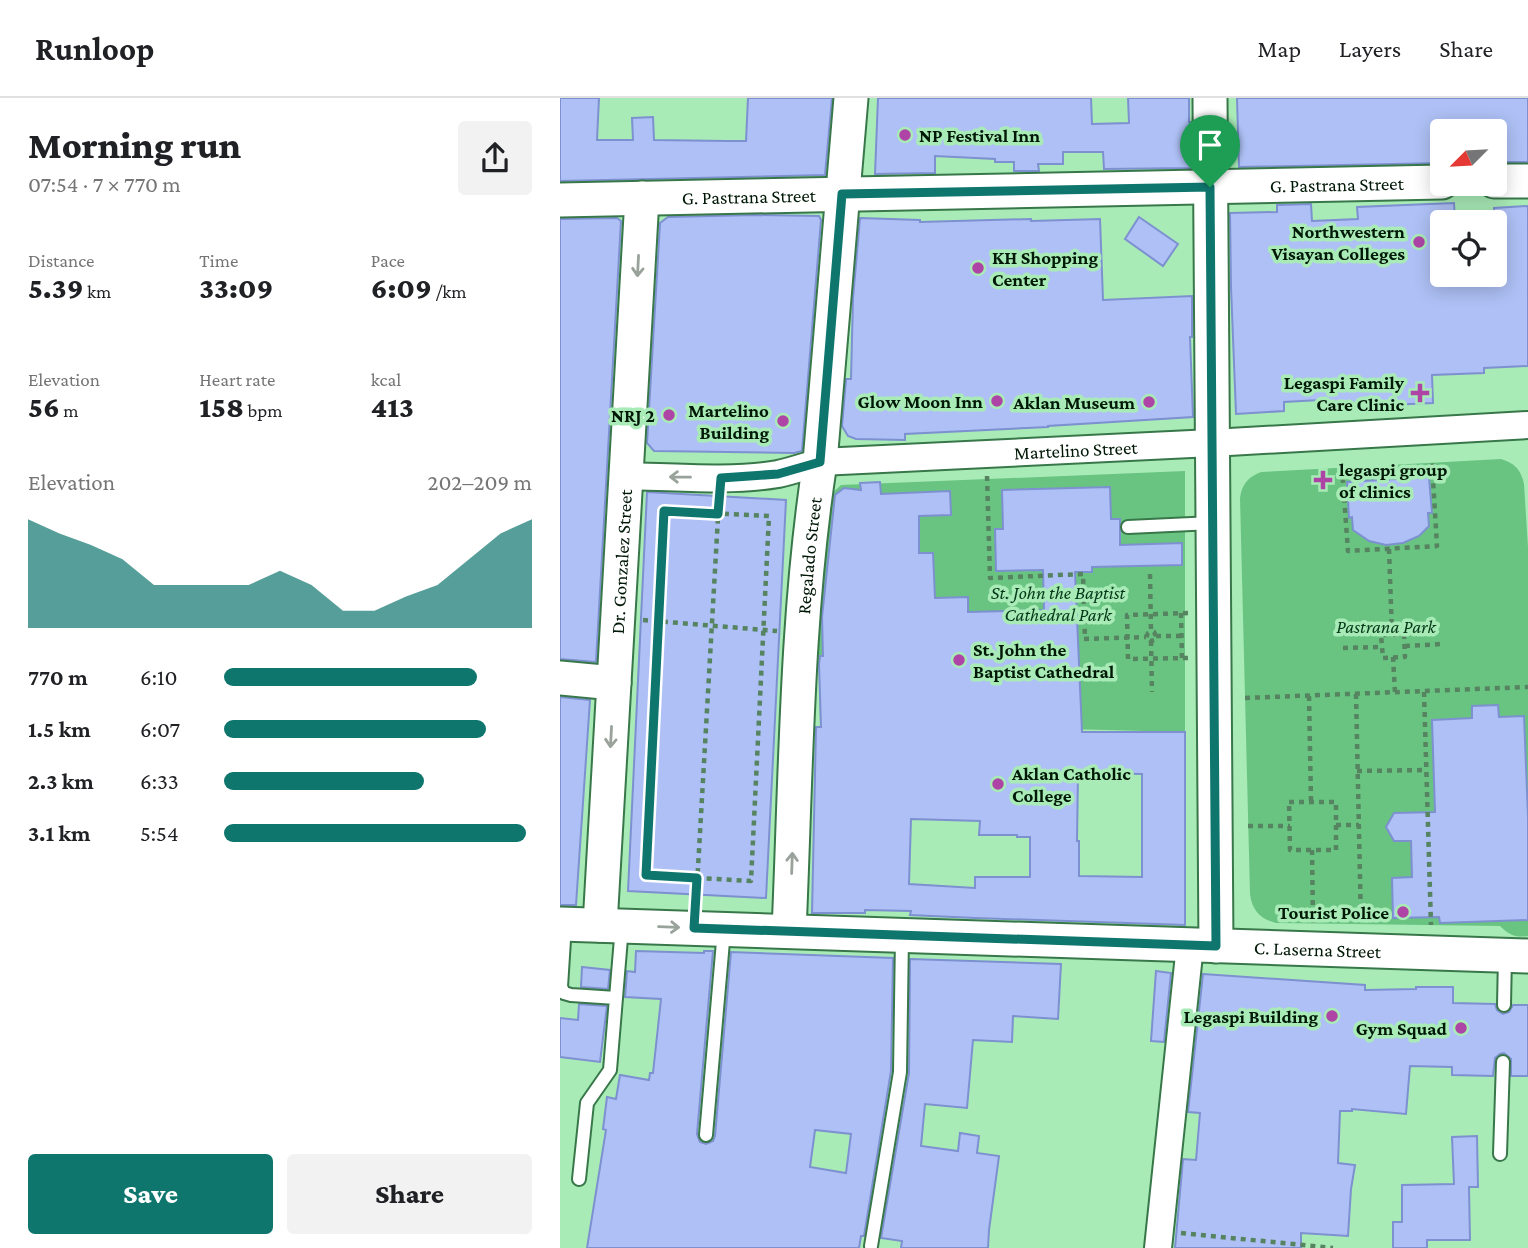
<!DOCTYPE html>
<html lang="en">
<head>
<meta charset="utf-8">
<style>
  :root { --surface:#fff; --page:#f2f2f2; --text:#202124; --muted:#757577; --line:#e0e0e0; --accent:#0f766e }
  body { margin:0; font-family:"Crimson Pro",serif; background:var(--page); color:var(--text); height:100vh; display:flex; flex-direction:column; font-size:26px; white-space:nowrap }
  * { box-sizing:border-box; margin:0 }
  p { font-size:23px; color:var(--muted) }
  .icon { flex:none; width:38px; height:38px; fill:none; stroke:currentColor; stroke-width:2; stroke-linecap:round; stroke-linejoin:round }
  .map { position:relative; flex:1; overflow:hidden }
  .side { display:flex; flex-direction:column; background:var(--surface); width:560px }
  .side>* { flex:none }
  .needle { width:46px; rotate:246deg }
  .controls { position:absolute; left:870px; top:21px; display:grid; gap:14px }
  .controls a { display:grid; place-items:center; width:77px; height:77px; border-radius:7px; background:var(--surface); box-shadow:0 4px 18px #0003; font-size:35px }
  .pin { position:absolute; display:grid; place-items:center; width:60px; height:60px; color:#fff; margin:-72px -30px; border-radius:50% 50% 50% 0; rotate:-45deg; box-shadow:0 0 7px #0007 }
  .pin .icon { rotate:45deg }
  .round { display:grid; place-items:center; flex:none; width:74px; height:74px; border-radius:7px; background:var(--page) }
  .head { display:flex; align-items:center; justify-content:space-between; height:119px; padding:0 28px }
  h1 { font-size:38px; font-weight:800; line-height:52px }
  .stats { display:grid; grid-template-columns:repeat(3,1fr); gap:10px; height:119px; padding:7px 28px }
  .stats div { display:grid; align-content:center }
  .stats b { font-size:30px; font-weight:800 }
  .stats small { font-size:19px; font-weight:400 }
  .stats p { font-size:19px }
  .chart { height:196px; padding:14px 28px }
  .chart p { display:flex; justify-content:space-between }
  .chart svg { width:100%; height:126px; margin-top:7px; fill:var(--accent); opacity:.7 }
  .cta { display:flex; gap:14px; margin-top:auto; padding:14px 28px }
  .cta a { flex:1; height:80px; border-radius:7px; background:var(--accent); color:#fff; font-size:28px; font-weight:800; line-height:80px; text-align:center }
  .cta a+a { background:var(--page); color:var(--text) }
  ul { padding:0 28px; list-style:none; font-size:23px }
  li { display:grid; grid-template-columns:112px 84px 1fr; align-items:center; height:52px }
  li i { height:18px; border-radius:9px; background:var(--accent) }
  header { display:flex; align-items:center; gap:42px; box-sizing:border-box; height:98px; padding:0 35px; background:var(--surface); border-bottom:2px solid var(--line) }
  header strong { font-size:33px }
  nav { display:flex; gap:38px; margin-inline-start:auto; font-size:24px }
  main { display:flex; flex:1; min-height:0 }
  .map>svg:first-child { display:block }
</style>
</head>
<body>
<header>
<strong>Runloop</strong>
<nav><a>Map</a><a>Layers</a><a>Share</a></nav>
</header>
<main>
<section class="side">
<div class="head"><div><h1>Morning run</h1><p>07:54 · 7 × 770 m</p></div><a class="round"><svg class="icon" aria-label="share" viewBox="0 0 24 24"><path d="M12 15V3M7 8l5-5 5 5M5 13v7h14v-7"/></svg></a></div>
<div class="stats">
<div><p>Distance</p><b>5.39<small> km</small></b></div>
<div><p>Time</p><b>33:09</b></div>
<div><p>Pace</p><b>6:09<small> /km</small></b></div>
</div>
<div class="stats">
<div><p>Elevation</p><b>56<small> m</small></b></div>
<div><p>Heart rate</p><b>158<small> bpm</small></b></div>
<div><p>kcal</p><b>413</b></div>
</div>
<div class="chart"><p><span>Elevation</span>202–209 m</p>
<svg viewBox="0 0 160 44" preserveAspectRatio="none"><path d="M0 44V6L10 11L20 15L30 20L40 29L50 29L60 29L70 29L80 24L90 29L100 38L110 38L120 33L130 29L140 20L150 11L160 6V44z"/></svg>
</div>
<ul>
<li><b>770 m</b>6:10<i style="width:82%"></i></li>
<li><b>1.5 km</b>6:07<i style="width:85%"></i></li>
<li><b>2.3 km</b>6:33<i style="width:65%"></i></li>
<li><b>3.1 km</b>5:54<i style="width:98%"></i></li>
</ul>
<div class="cta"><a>Save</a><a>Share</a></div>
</section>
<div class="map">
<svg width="968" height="1150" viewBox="0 0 968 1150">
  <rect width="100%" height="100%" fill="#a9ebb7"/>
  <path fill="#69c481" d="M941,361C955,365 961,372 964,386L968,449V838C956,840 949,837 940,828L716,825C700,821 692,812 690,796L680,400C682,386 688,379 701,374Z
    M625,373V634L260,625L258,543L269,398L281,387Z"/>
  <path fill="#aec0f5" stroke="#7d90d0" stroke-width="2" fill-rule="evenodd" d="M0,0H39L37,42H73L72,20L93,19L94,42L167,43H186L188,0H272L265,77L0,83Z
    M318,0H531L532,26L569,25L568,0H629V24H631V70L544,71L543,54H503V66H478L479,73H454V64H435V61L375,58V75L315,76Z
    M677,0H968V64H934V33H882V65L679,69Z
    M894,105L895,124H882V177H934V110L968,108V268L924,270V275L872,277L873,305L760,310V302L724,304V313L676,316L671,189L670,115L717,114V107L751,106L752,123L798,121L797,109Z
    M195,117L259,118L261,122L242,353L234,355L94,353L87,345L100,125L108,119Z
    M579,119L618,146L603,168L565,141Z
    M57,120L61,123L36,564L0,561V121Z
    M300,120L360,122V124L471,121V123L540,121L543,202L632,198V239H630L633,319L488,328V329L345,336V342L296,341L288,338L282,328L286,281H291L293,200Z
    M869,379L872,415H868L869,428L859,438L843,445L826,447L809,443L793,432L792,419L789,420L787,384Z
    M320,384L321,396L390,393L391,417L359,418V455H373L375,500L408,499V514L484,512L483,472L436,473L435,431H443L442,392L550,389L551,421H560V447L622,445V467L532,469V474H515L522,634H625V827L415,820L350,817L351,813L305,812V815H252L256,629H261L259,566L260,558H263L262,519L275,397L284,390L301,392L300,385ZM518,675L582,676V779L519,778V743H517ZM351,721L420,723L419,737H457V739H470V779H415V790L349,786Z
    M87,394L226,402L206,800L68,793Z
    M0,599L30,602L16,807H0Z
    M938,607L939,619L964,618L968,719V822L880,825L879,819L833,820L832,780L852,779L851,743H834L826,729L834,715L875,714L872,622L912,620V608Z
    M76,853L144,855V853H153L137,1036L140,1044L146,1046L153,1043L155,1038L171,854L333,860L331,973L304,1138H301L299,1150H27L46,1032L43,1031L47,999L56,1001L60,977L89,982L90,975H93L101,901L65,899L67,873L75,874ZM255,1032L291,1036L286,1075L250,1069Z
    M350,861L501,866L498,921L453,918L452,944L413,942L407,1010L365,1006L361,1048L398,1053L400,1035L419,1038L417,1055L439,1058L429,1132L428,1150H341L342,1143L321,1140L349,975Z
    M22,869L50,872L48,891L21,889Z
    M596,873L611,875L604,944L591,943Z
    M643,876L805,887V892L856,891V889H893V905L935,906L937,912L943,916L949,914L953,907H968V978H951V961L944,955L940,956L935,960L933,978L892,977V969L850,968L846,1016L792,1011V1013H780L778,1065L795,1067L791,1091L788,1138L741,1135V1150H615L623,1061L636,1062L640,1015L628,1014Z
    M19,906L47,908L40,964L0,959V920L18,922Z
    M917,1038L918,1089H909L910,1142H867V1150H833V1124H842V1087L894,1086L892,1039Z"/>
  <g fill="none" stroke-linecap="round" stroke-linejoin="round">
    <g stroke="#387749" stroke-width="16">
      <path id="service" d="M568,429L653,425
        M5,826L1,889L4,895L11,897L56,900
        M944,907L945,858
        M146,1037L164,832
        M940,1056L943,964
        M19,1081L27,1005L50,972L62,828
        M311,1148L340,974L342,838"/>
    </g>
    <g stroke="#387749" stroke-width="30">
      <g id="minor">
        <path id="s1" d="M66,378C113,379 172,384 218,376C232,373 246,368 260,364L652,345L968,327"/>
        <path d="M598,1150L630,847"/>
      </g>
    </g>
    <g stroke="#387749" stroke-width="37">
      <g id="tertiary">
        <path d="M650,0L656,848"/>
        <path d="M934,83H968"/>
        <path id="s2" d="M0,102L882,84"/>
        <path d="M0,580L54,585"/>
        <path id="s3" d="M0,826L968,858"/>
        <path id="s4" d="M40,827L82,100"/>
        <path id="s5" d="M229,833C236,677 236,519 260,364L291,0"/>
      </g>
    </g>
    <path stroke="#568360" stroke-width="4.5" stroke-dasharray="5 5" stroke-linecap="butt" d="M782,370L788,453L877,448L872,365
      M427,378L430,480L523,476L525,541
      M104,413L209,418L191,783L86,777Z
      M829,451L832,536
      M590,476L591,533L588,535L586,540L591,543L595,542L596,538L594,534L591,533
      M621,515L622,560
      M628,515L567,517L568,561L629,560
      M83,522L217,533
      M844,536L845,559L823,560L821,537Z
      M596,538H621
      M524,541L586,539
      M591,543L592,594
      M845,548L882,546
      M783,550L822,549
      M833,559L835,595
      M864,594L871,827
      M796,596L801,826
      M749,598L751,704
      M685,600L968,589
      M797,673L866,672
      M729,704H776V752H730Z
      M776,727H799
      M688,728H730
      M752,752L753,825
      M136,805L159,402
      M621,1135L773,1150"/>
    <use href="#service" stroke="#fff" stroke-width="12"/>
    <use href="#minor" stroke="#fff" stroke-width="26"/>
    <use href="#tertiary" stroke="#fff" stroke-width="33"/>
  </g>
  <defs><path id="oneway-shaft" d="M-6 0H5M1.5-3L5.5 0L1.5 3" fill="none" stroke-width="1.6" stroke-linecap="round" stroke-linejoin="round" transform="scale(1.75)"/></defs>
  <g stroke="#99a39b">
    <use href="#oneway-shaft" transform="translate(78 168) rotate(93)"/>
    <use href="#oneway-shaft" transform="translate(120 379) rotate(-179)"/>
    <use href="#oneway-shaft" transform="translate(51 639) rotate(93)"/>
    <use href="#oneway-shaft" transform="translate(232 765) rotate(-88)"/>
    <use href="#oneway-shaft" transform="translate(109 829) rotate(2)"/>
  </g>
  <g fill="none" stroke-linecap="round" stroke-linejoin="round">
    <g stroke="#fff" stroke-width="14">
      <path id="route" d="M650,89L656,848L134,830L137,780L86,777L104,413L158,416L161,380L218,376L260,364L282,96Z"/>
    </g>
    <use href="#route" stroke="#0f766e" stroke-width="9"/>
  </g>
  <g fill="#ae45a6" stroke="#a9ebb7" stroke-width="2.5">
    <circle cx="345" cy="37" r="7"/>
    <circle cx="859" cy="144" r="7"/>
    <circle cx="418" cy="170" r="7"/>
    <path d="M856.5 284.5h7v7h7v7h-7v7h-7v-7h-7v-7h7z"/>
    <circle cx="437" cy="303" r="7"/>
    <circle cx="589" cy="304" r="7"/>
    <circle cx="109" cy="317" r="7"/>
    <circle cx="223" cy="323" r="7"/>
    <path d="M759.5 371.5h7v7h7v7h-7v7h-7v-7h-7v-7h7z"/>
    <circle cx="399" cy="562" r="7"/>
    <circle cx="438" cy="686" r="7"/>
    <circle cx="843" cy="814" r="7"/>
    <circle cx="772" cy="918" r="7"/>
    <circle cx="901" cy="930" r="7"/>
  </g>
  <g text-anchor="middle" stroke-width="7" stroke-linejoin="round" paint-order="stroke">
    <g font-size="19" font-weight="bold" fill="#001806" stroke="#a9ebb7" text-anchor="end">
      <text x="359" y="44" text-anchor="start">NP Festival Inn</text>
      <text x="845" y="140">Northwestern<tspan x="845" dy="22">Visayan Colleges</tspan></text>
      <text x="432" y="166" text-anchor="start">KH Shopping<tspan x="432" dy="22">Center</tspan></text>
      <text x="844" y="291">Legaspi Family<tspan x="844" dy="22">Care Clinic</tspan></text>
      <text x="423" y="310">Glow Moon Inn</text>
      <text x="575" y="311">Aklan Museum</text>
      <text x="209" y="319">Martelino<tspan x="209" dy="22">Building</tspan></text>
      <text x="95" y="324">NRJ 2</text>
      <text x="779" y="378" text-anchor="start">legaspi group<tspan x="779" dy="22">of clinics</tspan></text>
      <text x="413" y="558" text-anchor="start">St. John the<tspan x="413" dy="22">Baptist Cathedral</tspan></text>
      <text x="452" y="682" text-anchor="start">Aklan Catholic<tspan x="452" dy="22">College</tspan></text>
      <text x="829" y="821">Tourist Police</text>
      <text x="758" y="925">Legaspi Building</text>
      <text x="887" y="937">Gym Squad</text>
    </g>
    <g font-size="19" fill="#001806" stroke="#a9ebb7">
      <text dy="7" stroke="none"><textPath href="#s2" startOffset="777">G. Pastrana Street</textPath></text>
      <text dy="7" stroke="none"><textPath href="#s2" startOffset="189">G. Pastrana Street</textPath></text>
      <text dy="7" stroke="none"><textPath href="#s1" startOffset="452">Martelino Street</textPath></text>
      <text dy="7" stroke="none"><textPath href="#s5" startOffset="376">Regalado Street</textPath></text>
      <text dy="7" stroke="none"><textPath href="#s4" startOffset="364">Dr. Gonzalez Street</textPath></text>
      <text dy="7" stroke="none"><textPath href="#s3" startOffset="758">C. Laserna Street</textPath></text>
    </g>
    <g font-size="19" font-style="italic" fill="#033717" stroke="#a9ebb7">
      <text x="498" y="501">St. John the Baptist<tspan x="498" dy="22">Cathedral Park</tspan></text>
      <text x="826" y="535">Pastrana Park</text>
    </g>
  </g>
</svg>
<div class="controls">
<a><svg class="needle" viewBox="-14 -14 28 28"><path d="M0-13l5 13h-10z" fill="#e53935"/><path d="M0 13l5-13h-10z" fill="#757577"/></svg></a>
<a><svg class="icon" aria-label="locate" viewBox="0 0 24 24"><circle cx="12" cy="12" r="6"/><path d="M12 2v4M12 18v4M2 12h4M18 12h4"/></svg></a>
</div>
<div class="pin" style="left:650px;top:89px;background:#1e9e55"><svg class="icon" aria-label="arrive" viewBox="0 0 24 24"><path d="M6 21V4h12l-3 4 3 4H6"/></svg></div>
</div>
</main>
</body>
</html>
